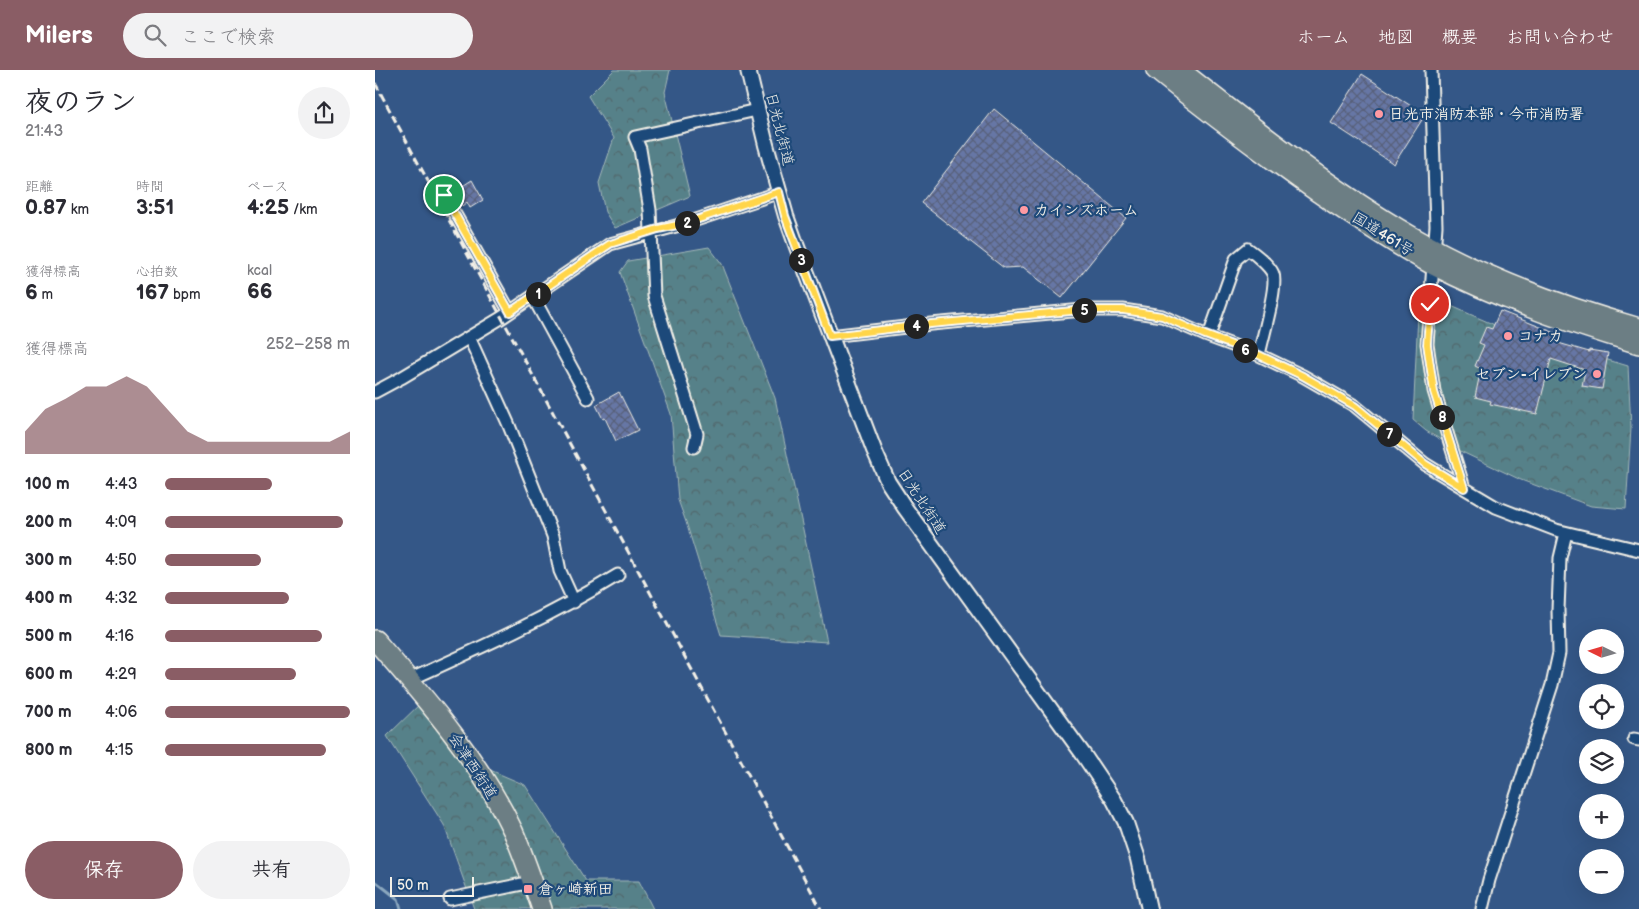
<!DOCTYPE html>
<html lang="ja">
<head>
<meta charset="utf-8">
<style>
  :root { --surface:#fff; --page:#f2f2f3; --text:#2b2b33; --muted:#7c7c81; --accent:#8a5d65 }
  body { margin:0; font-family:"Balsamiq Sans","Klee One",sans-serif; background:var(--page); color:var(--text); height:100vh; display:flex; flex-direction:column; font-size:19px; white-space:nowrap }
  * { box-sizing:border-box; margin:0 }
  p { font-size:16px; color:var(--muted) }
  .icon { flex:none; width:28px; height:28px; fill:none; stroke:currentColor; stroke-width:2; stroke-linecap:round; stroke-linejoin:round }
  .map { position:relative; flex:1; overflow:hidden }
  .panel { display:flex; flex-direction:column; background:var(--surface); width:375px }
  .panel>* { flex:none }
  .needle { width:32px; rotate:275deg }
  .buttons { position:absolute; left:1204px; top:559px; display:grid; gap:10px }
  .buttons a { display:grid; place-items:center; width:45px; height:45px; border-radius:50%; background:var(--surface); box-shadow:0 5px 20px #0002; font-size:25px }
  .scale { position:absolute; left:15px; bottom:12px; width:84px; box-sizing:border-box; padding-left:5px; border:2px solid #f4f1e8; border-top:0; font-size:14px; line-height:18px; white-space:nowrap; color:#f4f1e8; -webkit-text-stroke:4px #1f4a7a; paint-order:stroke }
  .pin { position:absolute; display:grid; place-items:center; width:42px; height:42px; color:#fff; margin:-21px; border:2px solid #fff; border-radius:50%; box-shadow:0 1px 5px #0007 }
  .km { position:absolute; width:25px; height:25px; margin:-12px; border-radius:50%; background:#222; color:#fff; font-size:14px; line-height:25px; text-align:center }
  .round { display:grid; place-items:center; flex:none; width:52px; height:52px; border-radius:26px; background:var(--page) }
  .summary { display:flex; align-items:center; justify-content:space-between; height:85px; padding:0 25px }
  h1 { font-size:28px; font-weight:700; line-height:38px }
  .metrics { display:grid; grid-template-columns:repeat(3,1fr); gap:8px; height:85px; padding:5px 25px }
  .metrics div { display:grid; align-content:center }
  .metrics b { font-size:21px; font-weight:700 }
  .metrics small { font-size:14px; font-weight:400 }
  .metrics p { font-size:14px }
  .chart { height:140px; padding:10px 25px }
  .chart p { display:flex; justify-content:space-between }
  .chart svg { width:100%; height:90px; margin-top:5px; fill:var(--accent); opacity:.7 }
  .cta { display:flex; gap:10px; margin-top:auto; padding:10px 25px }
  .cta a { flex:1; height:58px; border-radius:30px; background:var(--accent); color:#fff; font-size:20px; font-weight:700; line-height:58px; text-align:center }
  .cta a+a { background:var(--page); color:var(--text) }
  ul { padding:0 25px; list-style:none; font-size:16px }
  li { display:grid; grid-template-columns:80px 60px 1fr; align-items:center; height:38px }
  li i { height:12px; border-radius:6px; background:var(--accent) }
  header { display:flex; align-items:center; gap:30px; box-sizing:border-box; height:70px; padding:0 25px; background:var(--accent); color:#fff }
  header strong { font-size:24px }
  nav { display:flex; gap:28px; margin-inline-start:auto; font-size:18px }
  .search { width:350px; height:45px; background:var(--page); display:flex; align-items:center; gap:12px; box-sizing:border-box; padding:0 18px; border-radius:28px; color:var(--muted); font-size:19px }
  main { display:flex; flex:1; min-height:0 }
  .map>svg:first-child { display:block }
</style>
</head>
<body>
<header>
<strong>Milers</strong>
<div class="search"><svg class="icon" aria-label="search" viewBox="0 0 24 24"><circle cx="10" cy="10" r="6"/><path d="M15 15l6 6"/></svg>ここで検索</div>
<nav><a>ホーム</a><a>地図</a><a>概要</a><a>お問い合わせ</a></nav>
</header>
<main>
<section class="panel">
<div class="summary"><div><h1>夜のラン</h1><p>21:43</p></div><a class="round"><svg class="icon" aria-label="share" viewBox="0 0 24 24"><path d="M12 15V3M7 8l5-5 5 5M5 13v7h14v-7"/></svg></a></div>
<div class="metrics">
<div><p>距離</p><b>0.87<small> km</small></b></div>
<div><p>時間</p><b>3:51</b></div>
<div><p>ペース</p><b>4:25<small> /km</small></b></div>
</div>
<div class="metrics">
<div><p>獲得標高</p><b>6<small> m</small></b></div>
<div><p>心拍数</p><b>167<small> bpm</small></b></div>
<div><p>kcal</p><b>66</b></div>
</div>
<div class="chart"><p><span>獲得標高</span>252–258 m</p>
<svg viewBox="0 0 160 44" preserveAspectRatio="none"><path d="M0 44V33L10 22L20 17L30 11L40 11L50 6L60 11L70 22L80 33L90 38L100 38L110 38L120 38L130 38L140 38L150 38L160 33V44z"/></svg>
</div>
<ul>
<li><b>100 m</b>4:43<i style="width:58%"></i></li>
<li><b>200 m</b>4:09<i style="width:96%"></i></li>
<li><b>300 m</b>4:50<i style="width:52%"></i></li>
<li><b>400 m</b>4:32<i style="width:67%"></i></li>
<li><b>500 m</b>4:16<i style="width:85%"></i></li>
<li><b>600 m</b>4:29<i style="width:71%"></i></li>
<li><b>700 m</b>4:06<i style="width:100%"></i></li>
<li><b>800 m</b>4:15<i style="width:87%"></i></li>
</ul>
<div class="cta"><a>保存</a><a>共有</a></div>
</section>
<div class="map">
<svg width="1264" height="839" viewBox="0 0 1264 839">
  <defs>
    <pattern id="forest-crowns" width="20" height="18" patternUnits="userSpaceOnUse" patternTransform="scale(1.25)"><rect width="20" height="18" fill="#568189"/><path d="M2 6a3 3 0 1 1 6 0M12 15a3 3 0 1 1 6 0" fill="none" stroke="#50676b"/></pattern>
    <pattern id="building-cross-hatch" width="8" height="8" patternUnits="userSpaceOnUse" patternTransform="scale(1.25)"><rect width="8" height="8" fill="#6676a5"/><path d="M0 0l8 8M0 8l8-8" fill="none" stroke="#59617a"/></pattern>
  </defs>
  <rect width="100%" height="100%" fill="#345787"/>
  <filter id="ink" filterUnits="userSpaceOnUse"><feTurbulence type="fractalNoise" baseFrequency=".02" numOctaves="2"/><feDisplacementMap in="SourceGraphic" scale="10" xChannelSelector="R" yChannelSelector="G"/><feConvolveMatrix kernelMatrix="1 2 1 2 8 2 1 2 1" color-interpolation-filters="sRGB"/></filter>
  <g filter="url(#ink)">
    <path fill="url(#forest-crowns)" stroke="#a5b9b8" d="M239,0H295L290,22L315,126L240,158L230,142L224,113L239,68L213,26Z
      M334,177L347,194L400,328L452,572L346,565L311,452L303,430L296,344L245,202L253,191Z
      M1044,222L1129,259L1253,296L1256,358L1251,439L1216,436L1146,410L1087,382L1051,361L1038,350Z
      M50,629L99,693L150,715L211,811H264L278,839H99L69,755L12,666Z"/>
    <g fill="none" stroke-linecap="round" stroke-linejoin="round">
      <path stroke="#8ca8bf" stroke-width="3" d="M0,811L23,829L26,839"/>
    </g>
    <path fill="url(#building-cross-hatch)" stroke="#f4f1e8" d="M987,4L1050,45L1019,94L956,53Z
      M619,39L751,148L687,228L648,197L629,198L546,133Z
      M97,110L108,130L95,138L92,132L87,136L78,122Z
      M1125,241L1183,264L1180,272L1214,282V280L1233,283L1227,319L1207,316L1210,300L1176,289L1162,344L1115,334L1116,331L1100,327L1106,299L1100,296L1109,275L1104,273L1111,257L1117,259Z
      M244,322L263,360L241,371L230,348L228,349L221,335Z"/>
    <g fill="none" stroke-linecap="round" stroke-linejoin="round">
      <g stroke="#f4f1e8" stroke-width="15">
        <path id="minor" d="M1056,0L1061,156L1052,274L1059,321L1089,418L1121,437L1181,460L1264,480
          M69,125L135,242
          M158,227L213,328
          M455,266L556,254L708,240H748L787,246L830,265L884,285L928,306L980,336L1050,394L1089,418
          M834,266L861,189L873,179C880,184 895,196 898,204C903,216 887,269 884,285
          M94,267L133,353L178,466L185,501L199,532
          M0,322L26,308L126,248L235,174L312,153L405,122
          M319,377L322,364L279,226L275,140L265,79L260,67L382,40
          M34,610C105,578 176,546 243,505
          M1259,669L1264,670
          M75,829L157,812
          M1107,839L1114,810L1177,615L1184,583L1183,540L1185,488L1191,463"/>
      </g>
      <g stroke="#f4f1e8" stroke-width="18">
        <path id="tertiary" d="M373,0L391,75L411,146L422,177L499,380L513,412L530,438L708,684L739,730L751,753L763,789L774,839"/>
      </g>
      <g stroke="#f4f1e8" stroke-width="22">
        <path id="trunk" d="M781,0C834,43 889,84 944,123C981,148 1017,173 1056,194C1121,228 1193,253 1264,274
          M805,0C880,59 954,118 1036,166C1107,207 1185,236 1264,258
          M0,570C51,629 104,689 138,761C149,786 158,813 167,839"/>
      </g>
      <use href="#minor" stroke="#1f4a7a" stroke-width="11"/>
      <use href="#tertiary" stroke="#1f4a7a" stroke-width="14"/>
      <use href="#trunk" stroke="#6c7e84" stroke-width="19"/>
      <path stroke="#f4f1e8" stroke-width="3" stroke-dasharray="8 4" stroke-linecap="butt" d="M0,13L446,839"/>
    </g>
  </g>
  <g fill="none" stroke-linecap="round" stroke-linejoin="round" filter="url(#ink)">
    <g stroke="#fff" stroke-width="10">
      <path id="route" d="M69,125L135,242L235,174L283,159L312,153L404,122L410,146L455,266L556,254L708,240H748L787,246L830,265L884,285L928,306L980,336L1050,394L1089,418L1059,322L1052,274L1055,234"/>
    </g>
    <use href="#route" stroke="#ffd54a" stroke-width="6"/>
  </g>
  <g fill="#ff9aa2" stroke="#1f4a7a" stroke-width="2">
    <circle cx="1004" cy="44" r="5"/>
    <circle cx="649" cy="140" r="5"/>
    <circle cx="1133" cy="266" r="5"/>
    <circle cx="1222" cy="304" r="5"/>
    <rect x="148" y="814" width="10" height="10" rx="2.5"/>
  </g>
  <g text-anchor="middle" stroke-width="4.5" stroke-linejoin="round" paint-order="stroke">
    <g font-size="15" font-weight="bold" fill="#f4f1e8" stroke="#1f4a7a" text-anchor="start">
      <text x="1014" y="49">日光市消防本部・今市消防署</text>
      <text x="659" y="145">カインズホーム</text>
      <text x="1143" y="271">コナカ</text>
      <text x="1212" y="309" text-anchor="end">セブン-イレブン</text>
      <text x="163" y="824">倉ヶ崎新田</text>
    </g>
    <g font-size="15" fill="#f4f1e8" stroke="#1f4a7a">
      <text transform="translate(405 59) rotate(76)" y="5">日光北街道</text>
      <text transform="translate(1008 164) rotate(32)" y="5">国道461号</text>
      <text transform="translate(547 431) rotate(57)" y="5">日光北街道</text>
      <text transform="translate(98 696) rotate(57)" y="5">会津西街道</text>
    </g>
  </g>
</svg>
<div class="buttons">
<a><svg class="needle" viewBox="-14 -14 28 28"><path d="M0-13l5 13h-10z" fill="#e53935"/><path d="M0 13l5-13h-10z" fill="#7c7c81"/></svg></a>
<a><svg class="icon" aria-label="locate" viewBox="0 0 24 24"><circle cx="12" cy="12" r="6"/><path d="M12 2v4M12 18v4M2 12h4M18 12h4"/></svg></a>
<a><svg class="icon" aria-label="layers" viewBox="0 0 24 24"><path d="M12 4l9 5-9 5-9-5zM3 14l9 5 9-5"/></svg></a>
<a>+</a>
<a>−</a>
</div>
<div class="scale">50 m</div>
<div class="pin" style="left:69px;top:125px;background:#1e9e55"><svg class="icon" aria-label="arrive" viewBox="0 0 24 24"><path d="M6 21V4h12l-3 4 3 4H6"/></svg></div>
<div class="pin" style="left:1055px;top:234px;background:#d93025"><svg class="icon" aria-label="check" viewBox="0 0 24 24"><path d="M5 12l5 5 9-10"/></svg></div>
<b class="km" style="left:163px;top:224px">1</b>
<b class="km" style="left:312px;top:153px">2</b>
<b class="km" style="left:426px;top:190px">3</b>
<b class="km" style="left:541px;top:256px">4</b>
<b class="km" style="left:709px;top:240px">5</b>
<b class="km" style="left:870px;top:280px">6</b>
<b class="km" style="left:1014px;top:364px">7</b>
<b class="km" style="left:1067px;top:347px">8</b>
</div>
</main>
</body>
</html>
